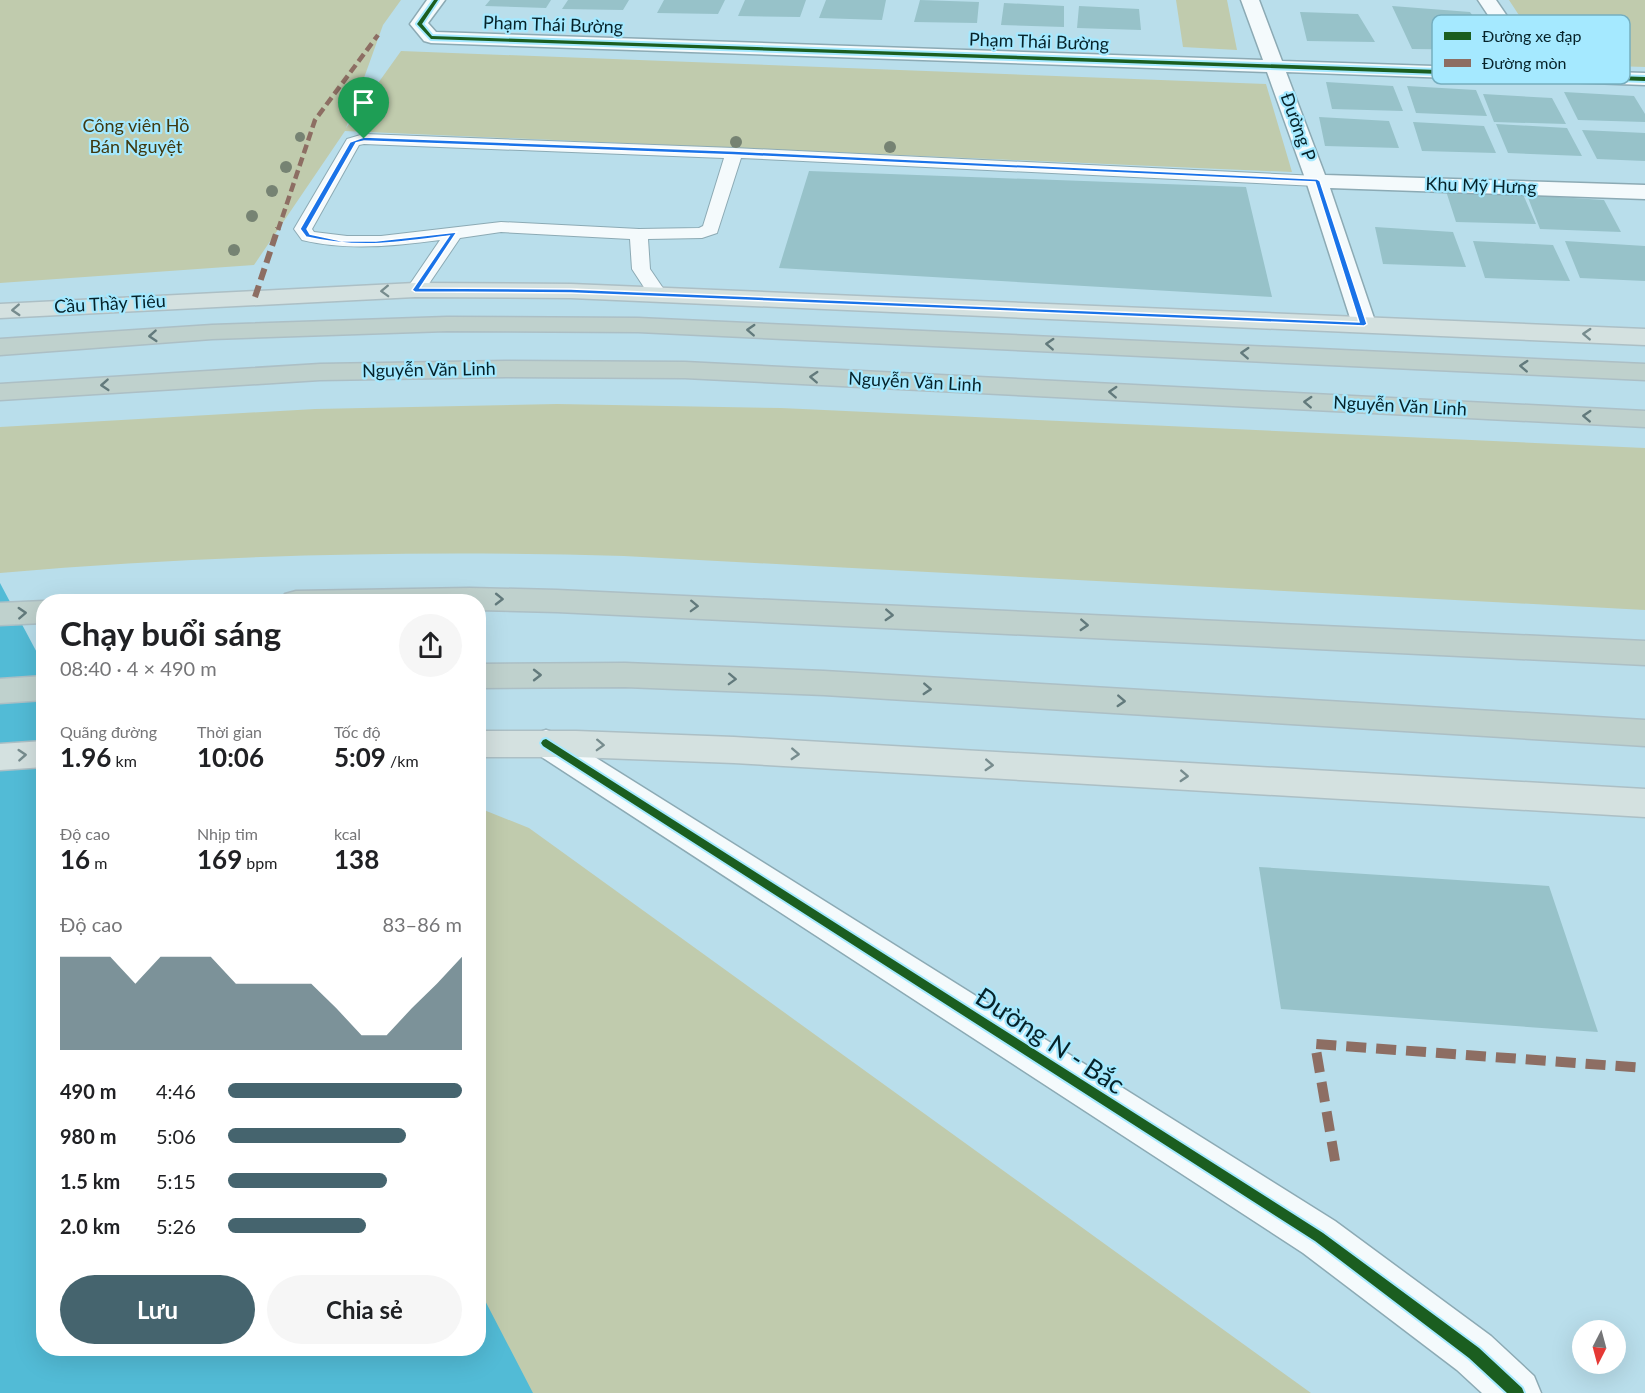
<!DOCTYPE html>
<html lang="vi">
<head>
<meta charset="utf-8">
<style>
  :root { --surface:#fff; --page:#f6f6f6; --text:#202124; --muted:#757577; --accent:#45646e }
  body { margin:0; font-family:Lato,sans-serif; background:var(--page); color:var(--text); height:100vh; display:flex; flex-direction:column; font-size:22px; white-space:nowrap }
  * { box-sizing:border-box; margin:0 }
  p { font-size:20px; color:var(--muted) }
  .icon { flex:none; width:33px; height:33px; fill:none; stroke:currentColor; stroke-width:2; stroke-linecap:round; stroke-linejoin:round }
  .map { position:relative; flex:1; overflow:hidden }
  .drawer { position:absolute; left:36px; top:594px; width:450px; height:762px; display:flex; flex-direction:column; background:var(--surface); border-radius:24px; box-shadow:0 6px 24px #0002 }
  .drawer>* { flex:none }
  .needle { width:39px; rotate:186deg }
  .tools { position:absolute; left:1572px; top:1320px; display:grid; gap:12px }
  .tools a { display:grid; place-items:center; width:54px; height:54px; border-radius:50%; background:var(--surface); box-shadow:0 6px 24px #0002; font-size:30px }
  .pin { position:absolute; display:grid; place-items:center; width:51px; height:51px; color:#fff; margin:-62px -26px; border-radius:50% 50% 50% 0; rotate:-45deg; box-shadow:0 0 6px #0007 }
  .pin .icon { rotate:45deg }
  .round { display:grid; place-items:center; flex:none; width:63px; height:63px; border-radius:32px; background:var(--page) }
  .summary { display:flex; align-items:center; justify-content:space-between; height:102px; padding:0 24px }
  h1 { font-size:33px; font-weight:700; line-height:45px }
  .stats { display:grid; grid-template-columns:repeat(3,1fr); gap:9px; height:102px; padding:6px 24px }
  .stats div { display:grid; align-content:center }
  .stats b { font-size:26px; font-weight:700 }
  .stats small { font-size:16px; font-weight:400 }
  .stats p { font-size:16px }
  .chart { height:168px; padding:12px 24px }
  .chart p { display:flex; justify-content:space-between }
  .chart svg { width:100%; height:108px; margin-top:6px; fill:var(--accent); opacity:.7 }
  .button { display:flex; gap:12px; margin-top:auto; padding:12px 24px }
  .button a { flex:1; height:69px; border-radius:36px; background:var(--accent); color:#fff; font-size:24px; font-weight:700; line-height:69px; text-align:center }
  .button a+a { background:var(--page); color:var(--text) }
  ul { padding:0 24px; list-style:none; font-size:20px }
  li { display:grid; grid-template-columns:96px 72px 1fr; align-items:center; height:45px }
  li i { height:15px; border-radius:8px; background:var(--accent) }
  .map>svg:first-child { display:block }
</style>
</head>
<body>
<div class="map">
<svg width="1645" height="1393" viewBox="0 0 1645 1393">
  <rect width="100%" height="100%" fill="#b9deeb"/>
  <path fill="#c0cbad" d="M0,0H401L383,25L346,128L401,51L1266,84L1292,172L345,131L254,265L0,283Z
    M1176,0H1227L1237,50L1183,47Z
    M1509,0H1645V67L1551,64Z
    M557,404L781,408L1645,448V610L624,556C415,550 208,555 0,573V427L315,409Z
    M479,808L529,828L1311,1393H306L478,1348Z"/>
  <path fill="#52bbd6" d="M0,583L43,664L44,1348H478L479,1289L533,1393H0Z"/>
  <path fill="#97c2c9" d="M490,0H551L546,8L485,6Z
    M568,0H629L623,10L562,9Z
    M664,0H725L718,14L657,13Z
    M745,0H806L800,17L738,16Z
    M826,0H886L882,20L819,18Z
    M920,0L979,2L977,23L914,22Z
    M1004,3L1064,6V27L1001,25Z
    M1079,6L1139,9L1141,30L1077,28Z
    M1392,6L1470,12L1498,50L1412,49Z
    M1300,12L1358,14L1375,42L1307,41Z
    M1326,82L1393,86L1403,111L1332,109Z
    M1407,86L1476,90L1487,116L1416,113Z
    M1564,92L1634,96L1645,114V122L1578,120Z
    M1483,94L1552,98L1566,124L1494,122Z
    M1319,117L1389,121L1399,148L1325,146Z
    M1413,122L1484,126L1496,153L1422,151Z
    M1496,124L1567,128L1582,156L1508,153Z
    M1582,130L1645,133V161L1597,159Z
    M809,171L1246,187L1272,297L779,268Z
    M1445,188L1522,192L1536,224L1456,222Z
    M1527,195L1604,200L1621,232L1540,229Z
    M1375,227L1453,232L1466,267L1383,264Z
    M1473,241L1553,245L1570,281L1485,278Z
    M1565,241L1645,246V281L1580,278Z
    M1259,867L1549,886L1598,1032L1281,1009Z"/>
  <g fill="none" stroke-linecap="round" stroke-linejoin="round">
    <g stroke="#8caab4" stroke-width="2">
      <path id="lane" d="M364,134L734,148L1317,176L1325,181L1317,186L741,158L717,233L702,238L648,239L650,269L667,294L665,298H651L632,269L630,239L501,232L460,238L422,294H408L406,290L440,240C394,246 348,251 302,240L294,229L347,139ZM364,144L724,158L703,226L699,228L639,229L501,222L381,236H347L314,232L312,229L359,145Z"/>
    </g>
    <g stroke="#8caab4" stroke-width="3">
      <path id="street" d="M427,0H445L428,23L436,32L1263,60L1241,0H1259L1282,61L1524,69L1478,0H1496L1544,70L1645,73V85L1286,72L1325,175L1645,185V199L1330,188L1376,324L1373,329L1364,331L1355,329L1352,324L1306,181L1267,72L431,43L424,41L410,24Z
        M546,730L558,734L1335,1221L1491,1336L1534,1376L1541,1393H1482L1457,1370L1303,1253L534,752L529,743L534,734Z"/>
    </g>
    <g stroke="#acbfc5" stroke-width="3">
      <path id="primary" d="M415,283L571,284L1645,329V345L571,298L415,297L0,318V304Z
        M478,731H576L734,737L1645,789V817L734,763L576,757H478Z
        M44,741V767L0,770V744Z"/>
    </g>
    <g stroke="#acbfc5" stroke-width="3">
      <path id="highway" d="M447,317L638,318L1645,364V380L638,332L447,331L212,339L0,355V339L212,325Z
        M506,361L685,362L1645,411V427L685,378L506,377L320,380L0,400V384L320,364Z
        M470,588L557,590L1645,641V665L557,612L478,610V602H281L285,594L296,591Z
        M44,601V623L0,625V603Z
        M625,663L824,671L1645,720V746L824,695L625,687L478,688V664Z
        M44,676V700L0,703V679Z"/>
    </g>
    <use href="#lane" fill="#f4fafc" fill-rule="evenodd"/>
    <use href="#street" fill="#f4fafc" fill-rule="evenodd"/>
    <use href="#primary" fill="#d4e1e0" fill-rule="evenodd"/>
    <use href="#highway" fill="#bfd1cd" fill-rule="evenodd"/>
    <path stroke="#8d6e63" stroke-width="4.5" stroke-dasharray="9 4.5" stroke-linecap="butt" d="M278,230L315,120L378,35"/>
    <path stroke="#8d6e63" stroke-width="6" stroke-dasharray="12 6" stroke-linecap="butt" d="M255,297L278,228"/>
    <path stroke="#8d6e63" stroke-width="10" stroke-dasharray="20 10" stroke-linecap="butt" d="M1335,1161L1315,1044L1645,1068"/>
    <g stroke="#a5e9ff" stroke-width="4">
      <path id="cycleway" d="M434,0H438L422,24L432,36L1645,77V81L431,39L417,24Z
        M546,739L1323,1233L1479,1348L1522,1388L1524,1393H1507L1469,1358L1315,1241L543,746L541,743L543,740Z"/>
    </g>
    <use href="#cycleway" fill="#1b5e20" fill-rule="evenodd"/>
  </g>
  <g fill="#768373">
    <circle cx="300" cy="137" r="5"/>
    <circle cx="736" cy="142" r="6"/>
    <circle cx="890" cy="147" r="6"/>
    <circle cx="286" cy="167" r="6"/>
    <circle cx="272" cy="191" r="6"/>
    <circle cx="252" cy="216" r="6"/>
    <circle cx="234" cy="250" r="6"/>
  </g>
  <defs><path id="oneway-chevron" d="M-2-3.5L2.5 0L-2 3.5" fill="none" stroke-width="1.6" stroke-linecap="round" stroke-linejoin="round" transform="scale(1.5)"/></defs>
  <g stroke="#778c8e">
    <use href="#oneway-chevron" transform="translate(385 291) rotate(178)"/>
    <use href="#oneway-chevron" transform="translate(16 310) rotate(177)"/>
    <use href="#oneway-chevron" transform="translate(1587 334) rotate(-177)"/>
    <use href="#oneway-chevron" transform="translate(600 745) rotate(2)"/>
    <use href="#oneway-chevron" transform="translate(795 754) rotate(3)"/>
    <use href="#oneway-chevron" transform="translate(22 755) rotate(-4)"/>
    <use href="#oneway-chevron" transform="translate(989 765) rotate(3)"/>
    <use href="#oneway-chevron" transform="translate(1184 776) rotate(3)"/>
  </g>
  <g stroke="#627a7c">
    <use href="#oneway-chevron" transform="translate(751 330) rotate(-177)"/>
    <use href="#oneway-chevron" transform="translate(153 336) rotate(176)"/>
    <use href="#oneway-chevron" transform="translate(1050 344) rotate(-177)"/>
    <use href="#oneway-chevron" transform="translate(1245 353) rotate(-177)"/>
    <use href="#oneway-chevron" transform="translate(1524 366) rotate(-177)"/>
    <use href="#oneway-chevron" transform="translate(814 377) rotate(-177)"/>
    <use href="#oneway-chevron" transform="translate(105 385) rotate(176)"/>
    <use href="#oneway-chevron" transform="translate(1113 392) rotate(-177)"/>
    <use href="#oneway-chevron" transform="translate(1308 402) rotate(-177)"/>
    <use href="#oneway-chevron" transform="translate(1587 416) rotate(-177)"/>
    <use href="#oneway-chevron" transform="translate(499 599) rotate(1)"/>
    <use href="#oneway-chevron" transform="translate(694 606) rotate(2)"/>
    <use href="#oneway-chevron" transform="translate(22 613) rotate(-3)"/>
    <use href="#oneway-chevron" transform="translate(889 615) rotate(3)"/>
    <use href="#oneway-chevron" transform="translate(1084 625) rotate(3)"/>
    <use href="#oneway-chevron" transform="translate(537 675)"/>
    <use href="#oneway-chevron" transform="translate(732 679) rotate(2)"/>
    <use href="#oneway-chevron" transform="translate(927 689) rotate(3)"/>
    <use href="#oneway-chevron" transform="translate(1121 701) rotate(3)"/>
  </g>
  <path fill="#1a73e8" stroke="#fff" stroke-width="1.5" fill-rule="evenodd" d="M364,137L734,151L1317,179L1320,181L1367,324L1364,326L571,293L415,292L412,290L449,236C396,243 359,249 306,237L300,229L350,142ZM364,141L734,155L1315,182L1359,322L571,289L420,288L457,232L376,241H342L310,234L307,229L356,143Z"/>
  <g text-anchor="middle" stroke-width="4.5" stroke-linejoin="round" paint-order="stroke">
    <g font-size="18" fill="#06232a" stroke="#a5e9ff">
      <text transform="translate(553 25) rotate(2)" y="6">Phạm Thái Bường</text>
      <text transform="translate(1039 42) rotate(2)" y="6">Phạm Thái Bường</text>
      <text transform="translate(1298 127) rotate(70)" y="6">Đường P</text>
      <text transform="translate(1481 186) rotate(2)" y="6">Khu Mỹ Hưng</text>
      <text transform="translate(110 304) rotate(-3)" y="6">Cầu Thầy Tiêu</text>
      <text transform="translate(429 370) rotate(-1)" y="6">Nguyễn Văn Linh</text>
      <text transform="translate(915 382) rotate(3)" y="6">Nguyễn Văn Linh</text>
      <text transform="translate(1400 406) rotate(3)" y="6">Nguyễn Văn Linh</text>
    </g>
    <g font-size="18" fill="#403910" stroke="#a5e9ff">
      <text x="136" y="132">Công viên Hồ<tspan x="136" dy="21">Bán Nguyệt</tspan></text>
    </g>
    <g font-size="26" fill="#06232a" stroke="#a5e9ff">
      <text transform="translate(1050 1041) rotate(33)" y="9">Đường N - Bắc</text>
    </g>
  </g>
  <rect x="1432" y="15" width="198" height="69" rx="9" fill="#a5e9ff" stroke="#75aebf" stroke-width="1.5"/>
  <rect x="1444" y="32" width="27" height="8" fill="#1b5e20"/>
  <rect x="1444" y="59" width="27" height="8" fill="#8d6e63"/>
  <g font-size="16" fill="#06232a">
    <text x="1482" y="42">Đường xe đạp</text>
    <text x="1482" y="69">Đường mòn</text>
  </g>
</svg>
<div class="tools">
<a><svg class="needle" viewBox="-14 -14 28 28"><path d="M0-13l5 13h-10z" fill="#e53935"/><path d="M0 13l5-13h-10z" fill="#757577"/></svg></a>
</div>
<div class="pin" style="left:364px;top:139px;background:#1e9e55"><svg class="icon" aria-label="arrive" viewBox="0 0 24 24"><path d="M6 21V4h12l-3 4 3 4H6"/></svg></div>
<section class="drawer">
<div class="summary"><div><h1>Chạy buổi sáng</h1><p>08:40 · 4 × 490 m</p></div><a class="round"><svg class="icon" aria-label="share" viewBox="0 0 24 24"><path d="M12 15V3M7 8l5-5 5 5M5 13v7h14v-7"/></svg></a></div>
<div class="stats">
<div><p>Quãng đường</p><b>1.96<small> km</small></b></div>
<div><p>Thời gian</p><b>10:06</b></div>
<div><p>Tốc độ</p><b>5:09<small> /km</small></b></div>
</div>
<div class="stats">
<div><p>Độ cao</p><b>16<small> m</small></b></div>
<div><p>Nhịp tim</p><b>169<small> bpm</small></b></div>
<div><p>kcal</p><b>138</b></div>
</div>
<div class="chart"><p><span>Độ cao</span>83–86 m</p>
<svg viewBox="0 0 160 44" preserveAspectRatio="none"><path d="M0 44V6L10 6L20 6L30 17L40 6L50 6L60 6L70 17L80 17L90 17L100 17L110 27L120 38L130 38L140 27L150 17L160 6V44z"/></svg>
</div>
<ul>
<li><b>490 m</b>4:46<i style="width:100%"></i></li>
<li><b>980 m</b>5:06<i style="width:76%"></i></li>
<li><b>1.5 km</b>5:15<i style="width:68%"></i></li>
<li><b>2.0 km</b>5:26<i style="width:59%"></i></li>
</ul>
<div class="button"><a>Lưu</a><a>Chia sẻ</a></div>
</section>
</div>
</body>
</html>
